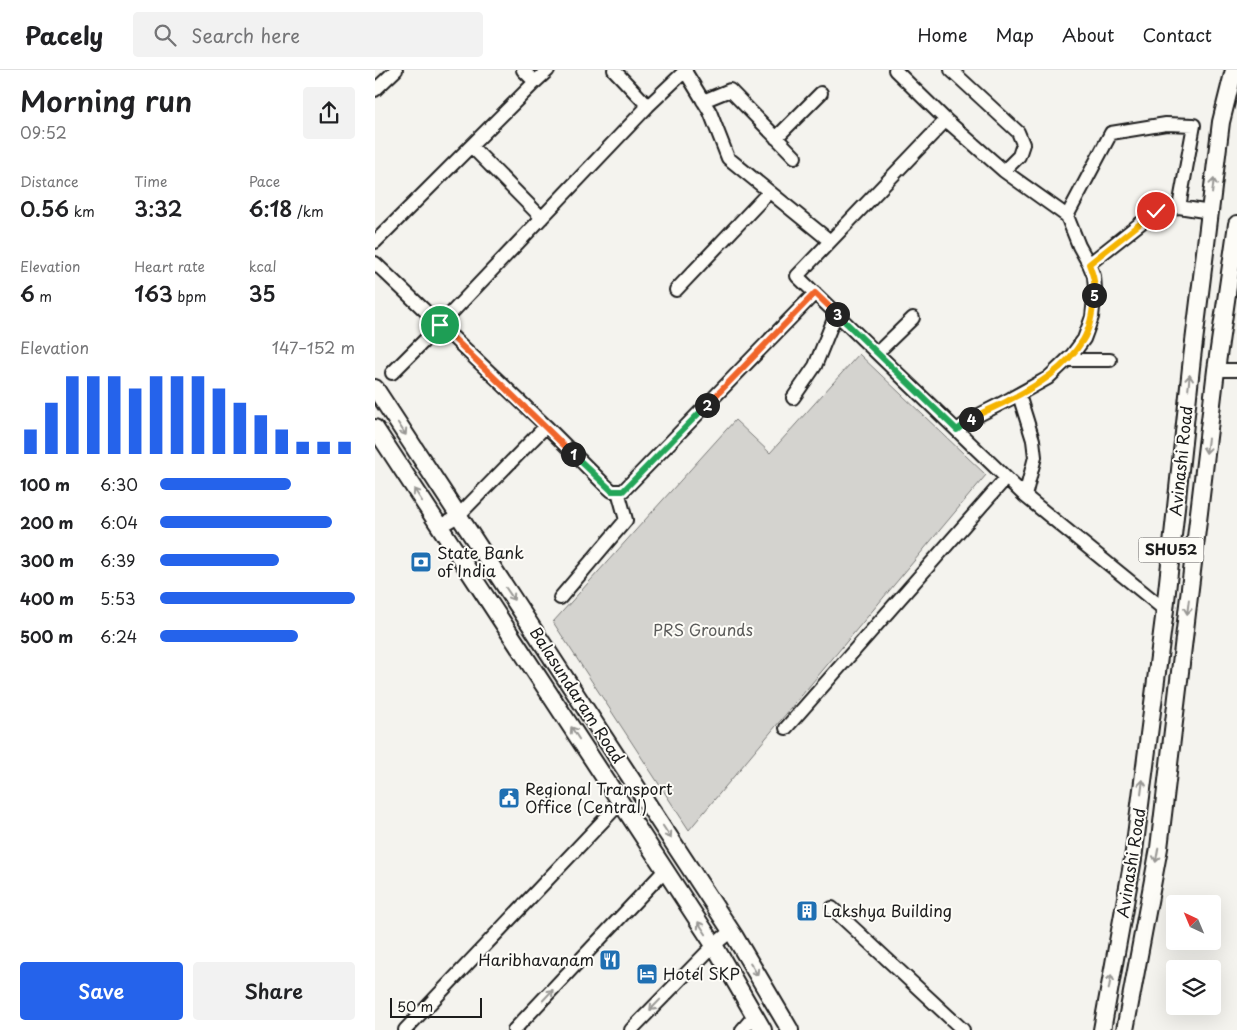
<!DOCTYPE html>
<html lang="en">
<head>
<meta charset="utf-8">
<style>
  :root { --surface:#fff; --page:#f2f2f2; --text:#202124; --muted:#757577; --line:#e0e0e0; --accent:#2563eb }
  body { margin:0; font-family:"Playpen Sans",sans-serif; background:var(--page); color:var(--text); height:100vh; display:flex; flex-direction:column; font-size:19px; white-space:nowrap }
  * { box-sizing:border-box; margin:0 }
  p { font-size:16px; color:var(--muted) }
  .icon { flex:none; width:28px; height:28px; fill:none; stroke:currentColor; stroke-width:2; stroke-linecap:round; stroke-linejoin:round }
  .map { position:relative; flex:1; overflow:hidden }
  .drawer { display:flex; flex-direction:column; background:var(--surface); width:375px }
  .drawer>* { flex:none }
  .needle { width:32px; rotate:316deg }
  .controls { position:absolute; left:791px; top:825px; display:grid; gap:10px }
  .controls a { display:grid; place-items:center; width:55px; height:55px; border-radius:5px; background:var(--surface); box-shadow:0 5px 20px #0002; font-size:25px }
  .scale { position:absolute; left:15px; bottom:12px; width:92px; box-sizing:border-box; padding-left:5px; border:2px solid #1c1c1c; border-top:0; font-size:14px; line-height:18px; white-space:nowrap; color:#1c1c1c; -webkit-text-stroke:4px #fdfcf7; paint-order:stroke }
  .pin { position:absolute; display:grid; place-items:center; width:42px; height:42px; color:#fff; margin:-21px; border:2px solid #fff; border-radius:50%; box-shadow:0 1px 5px #0007 }
  .km { position:absolute; width:25px; height:25px; margin:-12px; border-radius:50%; background:#222; color:#fff; font-size:14px; line-height:25px; text-align:center }
  .round { display:grid; place-items:center; flex:none; width:52px; height:52px; border-radius:5px; background:var(--page) }
  .head { display:flex; align-items:center; justify-content:space-between; height:85px; padding:0 20px }
  h1 { font-size:28px; font-weight:600; line-height:38px }
  .metrics { display:grid; grid-template-columns:repeat(3,1fr); gap:8px; height:85px; padding:5px 20px }
  .metrics div { display:grid; align-content:center }
  .metrics b { font-size:21px; font-weight:600 }
  .metrics small { font-size:14px; font-weight:400 }
  .metrics p { font-size:14px }
  .chart { height:140px; padding:10px 20px }
  .chart p { display:flex; justify-content:space-between }
  .chart svg { width:100%; height:90px; margin-top:5px; stroke:var(--accent); stroke-width:6 }
  .button { display:flex; gap:10px; margin-top:auto; padding:10px 20px }
  .button a { flex:1; height:58px; border-radius:5px; background:var(--accent); color:#fff; font-size:20px; font-weight:600; line-height:58px; text-align:center }
  .button a+a { background:var(--page); color:var(--text) }
  ul { padding:0 20px; list-style:none; font-size:16px }
  li { display:grid; grid-template-columns:80px 60px 1fr; align-items:center; height:38px }
  li i { height:12px; border-radius:6px; background:var(--accent) }
  header { display:flex; align-items:center; gap:30px; box-sizing:border-box; height:70px; padding:0 25px; background:var(--surface); border-bottom:1px solid var(--line) }
  header strong { font-size:24px }
  nav { display:flex; gap:28px; margin-inline-start:auto; font-size:18px }
  .search { width:350px; height:45px; background:var(--page); display:flex; align-items:center; gap:12px; box-sizing:border-box; padding:0 18px; border-radius:5px; color:var(--muted); font-size:19px }
  main { display:flex; flex:1; min-height:0 }
  .map>svg:first-child { display:block }
</style>
</head>
<body>
<header>
<strong>Pacely</strong>
<div class="search"><svg class="icon" aria-label="search" viewBox="0 0 24 24"><circle cx="10" cy="10" r="6"/><path d="M15 15l6 6"/></svg>Search here</div>
<nav><a>Home</a><a>Map</a><a>About</a><a>Contact</a></nav>
</header>
<main>
<section class="drawer">
<div class="head"><div><h1>Morning run</h1><p>09:52</p></div><a class="round"><svg class="icon" aria-label="share" viewBox="0 0 24 24"><path d="M12 15V3M7 8l5-5 5 5M5 13v7h14v-7"/></svg></a></div>
<div class="metrics">
<div><p>Distance</p><b>0.56<small> km</small></b></div>
<div><p>Time</p><b>3:32</b></div>
<div><p>Pace</p><b>6:18<small> /km</small></b></div>
</div>
<div class="metrics">
<div><p>Elevation</p><b>6<small> m</small></b></div>
<div><p>Heart rate</p><b>163<small> bpm</small></b></div>
<div><p>kcal</p><b>35</b></div>
</div>
<div class="chart"><p><span>Elevation</span>147–152 m</p>
<svg viewBox="0 0 160 44" preserveAspectRatio="none"><path d="M5 44V32M15 44V19M25 44V6M35 44V6M45 44V6M55 44V12M65 44V6M75 44V6M85 44V6M95 44V12M105 44V19M115 44V25M125 44V32M135 44V38M145 44V38M155 44V38"/></svg>
</div>
<ul>
<li><b>100 m</b>6:30<i style="width:67%"></i></li>
<li><b>200 m</b>6:04<i style="width:88%"></i></li>
<li><b>300 m</b>6:39<i style="width:61%"></i></li>
<li><b>400 m</b>5:53<i style="width:100%"></i></li>
<li><b>500 m</b>6:24<i style="width:71%"></i></li>
</ul>
<div class="button"><a>Save</a><a>Share</a></div>
</section>
<div class="map">
<svg width="862" height="960" viewBox="0 0 862 960">
  <rect width="100%" height="100%" fill="#f4f3ee"/>
  <filter id="ink" filterUnits="userSpaceOnUse"><feTurbulence type="fractalNoise" baseFrequency=".02" numOctaves="2"/><feDisplacementMap in="SourceGraphic" scale="10" xChannelSelector="R" yChannelSelector="G"/><feConvolveMatrix kernelMatrix="1 2 1 2 8 2 1 2 1" color-interpolation-filters="sRGB"/></filter>
  <g filter="url(#ink)">
    <path fill="#d4d3cf" stroke="#787876" d="M484,284L611,405L314,760L178,552L360,350L395,383Z"/>
    <g fill="none" stroke-linecap="round" stroke-linejoin="round">
      <g stroke="#1c1c1c" stroke-width="16">
        <path id="minor" d="M148,0L160,12L173,0
          M239,0L273,36
          M520,0L571,50L422,206L650,426L790,540
          M576,0L643,62L648,74L644,86L629,101
          M310,1L335,42L353,88L455,171
          M0,20L21,0
          M328,31L355,20L420,87
          M571,50L629,101L692,146L704,176L714,194L719,206L720,219L717,247L709,269L697,285L673,308L635,329L600,347L582,360
          M401,68L446,23
          M96,76L167,148
          M692,146L736,63L791,54L819,55L804,137
          M0,172L160,12
          M0,193L171,356L228,413L237,421H248L440,223
          M714,194L781,141L804,137L835,142
          M301,220L394,122
          M502,283L538,248
          M692,290H735
          M841,300H862
          M17,303L65,255L273,36L311,0
          M644,325L658,370L660,387L650,426
          M418,328L440,296L461,244
          M64,457L83,446L171,356
          M185,528L251,450L243,421
          M411,658L631,408
          M457,838L588,960
          M30,960L246,732
          M139,960L290,800
          M256,960L339,875L356,861
          M367,960L380,945"/>
      </g>
      <g stroke="#1c1c1c" stroke-width="20">
        <path id="major" d="M0,318L360,867L415,960
          M0,358L290,800L339,875L388,960
          M727,960L758,789L790,540L817,288L846,52L859,0
          M750,960L784,778L841,300L862,154"/>
      </g>
      <use href="#minor" stroke="#fdfcf7" stroke-width="12"/>
      <use href="#major" stroke="#fdfcf7" stroke-width="16"/>
    </g>
    <defs><path id="oneway-shaft" d="M-6 0H5M1.5-3L5.5 0L1.5 3" fill="none" stroke-width="1.6" stroke-linecap="round" stroke-linejoin="round" transform="scale(1.25)"/></defs>
    <g stroke="#989794">
      <use href="#oneway-shaft" transform="translate(838 116) rotate(-83)"/>
      <use href="#oneway-shaft" transform="translate(814 312) rotate(-84)"/>
      <use href="#oneway-shaft" transform="translate(27 359) rotate(57)"/>
      <use href="#oneway-shaft" transform="translate(832 376) rotate(97)"/>
      <use href="#oneway-shaft" transform="translate(43 425) rotate(-123)"/>
      <use href="#oneway-shaft" transform="translate(135 524) rotate(56)"/>
      <use href="#oneway-shaft" transform="translate(813 537) rotate(97)"/>
      <use href="#oneway-shaft" transform="translate(200 663) rotate(-123)"/>
      <use href="#oneway-shaft" transform="translate(767 717) rotate(-83)"/>
      <use href="#oneway-shaft" transform="translate(292 762) rotate(57)"/>
      <use href="#oneway-shaft" transform="translate(782 785) rotate(100)"/>
      <use href="#oneway-shaft" transform="translate(327 858) rotate(-123)"/>
      <use href="#oneway-shaft" transform="translate(379 899) rotate(59)"/>
      <use href="#oneway-shaft" transform="translate(735 912) rotate(-80)"/>
      <use href="#oneway-shaft" transform="translate(173 925) rotate(-47)"/>
      <use href="#oneway-shaft" transform="translate(280 935) rotate(134)"/>
    </g>
  </g>
  <g fill="none" stroke-linecap="round" stroke-linejoin="round" filter="url(#ink)">
    <g stroke="#fff" stroke-width="10">
      <path id="split-1" d="M65,255L198,384"/>
    </g>
    <g stroke="#fff" stroke-width="10">
      <path id="split-2" d="M198,384L237,421H248L332,335"/>
    </g>
    <g stroke="#fff" stroke-width="10">
      <path id="split-3" d="M332,335L440,223L462,244"/>
    </g>
    <g stroke="#fff" stroke-width="10">
      <path id="split-4" d="M462,244L582,360L596,349"/>
    </g>
    <g stroke="#fff" stroke-width="10">
      <path id="split-5" d="M596,349C608,341 622,337 634,330C662,316 691,298 708,270C716,257 718,241 719,225"/>
    </g>
    <g stroke="#fff" stroke-width="10">
      <path id="split-6" d="M719,225C721,214 718,205 714,194L781,141"/>
    </g>
    <use href="#split-1" stroke="#f0652b" stroke-width="6"/>
    <use href="#split-2" stroke="#22a559" stroke-width="6"/>
    <use href="#split-3" stroke="#f0652b" stroke-width="6"/>
    <use href="#split-4" stroke="#22a559" stroke-width="6"/>
    <use href="#split-5" stroke="#f5b400" stroke-width="6"/>
    <use href="#split-6" stroke="#f5b400" stroke-width="6"/>
  </g>
  <defs>
    <g id="bank-square" transform="scale(1.125)"><rect x="-9" y="-9" width="18" height="18" rx="4" fill="#1f6fb2" stroke="#fdfcf7"/><path d="M-6-4H6V4H-6ZM0-2.3a2.3 2.3 0 1 0 0 4.6a2.3 2.3 0 1 0 0-4.6Z" fill="#fff"/></g>
    <g id="civic-square" transform="scale(1.125)"><rect x="-9" y="-9" width="18" height="18" rx="4" fill="#1f6fb2" stroke="#fdfcf7"/><path d="M-.6-6.5H3V-4.5H.6V-3L4-1V1h2V6H-6V1h2V-1L-.6-3ZM-1.2 2.5V6h2.4V2.5Z" fill="#fff"/></g>
    <g id="building-square" transform="scale(1.125)"><rect x="-9" y="-9" width="18" height="18" rx="4" fill="#1f6fb2" stroke="#fdfcf7"/><path d="M-4-6H4V6H1V3H-1V6H-4ZM-2.5-4.3h1.7v1.8h-1.7ZM.8-4.3h1.7v1.8H.8ZM-2.5-1h1.7V.8h-1.7ZM.8-1h1.7V.8H.8Z" fill="#fff"/></g>
    <g id="restaurant-square" transform="scale(1.125)"><rect x="-9" y="-9" width="18" height="18" rx="4" fill="#1f6fb2" stroke="#fdfcf7"/><path d="M-5-6h1v4h1v-4h1v4h1v-4h1v5L-1.5 .5V6h-2V.5L-5-1ZM5-6V6H3V1.5H1.5Q1.5-4 5-6Z" fill="#fff"/></g>
    <g id="hotel-square" transform="scale(1.125)"><rect x="-9" y="-9" width="18" height="18" rx="4" fill="#1f6fb2" stroke="#fdfcf7"/><path d="M-6-4.5h1.5V1H6V5H4.5V3h-9V5H-6ZM-4 0a1.8 1.8 0 1 1 3.6 0ZM.5 0V-2.5h3Q6-2.5 6 0Z" fill="#fff"/></g>
  </defs>
  <g fill-rule="evenodd">
    <use href="#bank-square" x="46" y="492"/>
    <use href="#civic-square" x="134" y="728"/>
    <use href="#building-square" x="432" y="841"/>
    <use href="#restaurant-square" x="235" y="890"/>
    <use href="#hotel-square" x="272" y="904"/>
  </g>
  <g text-anchor="middle" stroke-width="4" stroke-linejoin="round" paint-order="stroke">
    <rect fill="#fdfcf7" stroke="#605f5e" stroke-width="1" x="763.5" y="467.5" width="65" height="25" rx="4"/>
    <g font-size="15" font-weight="bold" fill="#1c1c1c">
      <text x="796" y="485">SHU52</text>
    </g>
    <g font-size="16" fill="#1c1c1c" stroke="#fdfcf7">
      <text transform="translate(806 391) rotate(-84)" y="6">Avinashi Road</text>
      <text transform="translate(202 625) rotate(57)" y="6">Balasundaram Road</text>
      <text transform="translate(756 793) rotate(-81)" y="6">Avinashi Road</text>
    </g>
    <g font-size="16" fill="#1c1c1c" stroke="#fdfcf7" text-anchor="start">
      <text x="62" y="489">State Bank<tspan x="62" dy="18">of India</tspan></text>
      <text x="150" y="725">Regional Transport<tspan x="150" dy="18">Office (Central)</tspan></text>
      <text x="448" y="847">Lakshya Building</text>
      <text x="219" y="896" text-anchor="end">Haribhavanam</text>
      <text x="288" y="910">Hotel SKP</text>
    </g>
    <g font-size="16" fill="#5c5c5b" stroke="#fdfcf7">
      <text x="328" y="566">PRS Grounds</text>
    </g>
  </g>
</svg>
<div class="controls">
<a><svg class="needle" viewBox="-14 -14 28 28"><path d="M0-13l5 13h-10z" fill="#e53935"/><path d="M0 13l5-13h-10z" fill="#757577"/></svg></a>
<a><svg class="icon" aria-label="layers" viewBox="0 0 24 24"><path d="M12 4l9 5-9 5-9-5zM3 14l9 5 9-5"/></svg></a>
</div>
<div class="scale">50 m</div>
<div class="pin" style="left:65px;top:255px;background:#1e9e55"><svg class="icon" aria-label="arrive" viewBox="0 0 24 24"><path d="M6 21V4h12l-3 4 3 4H6"/></svg></div>
<div class="pin" style="left:781px;top:141px;background:#d93025"><svg class="icon" aria-label="check" viewBox="0 0 24 24"><path d="M5 12l5 5 9-10"/></svg></div>
<b class="km" style="left:198px;top:384px">1</b>
<b class="km" style="left:332px;top:335px">2</b>
<b class="km" style="left:462px;top:244px">3</b>
<b class="km" style="left:596px;top:349px">4</b>
<b class="km" style="left:719px;top:225px">5</b>
</div>
</main>
</body>
</html>
